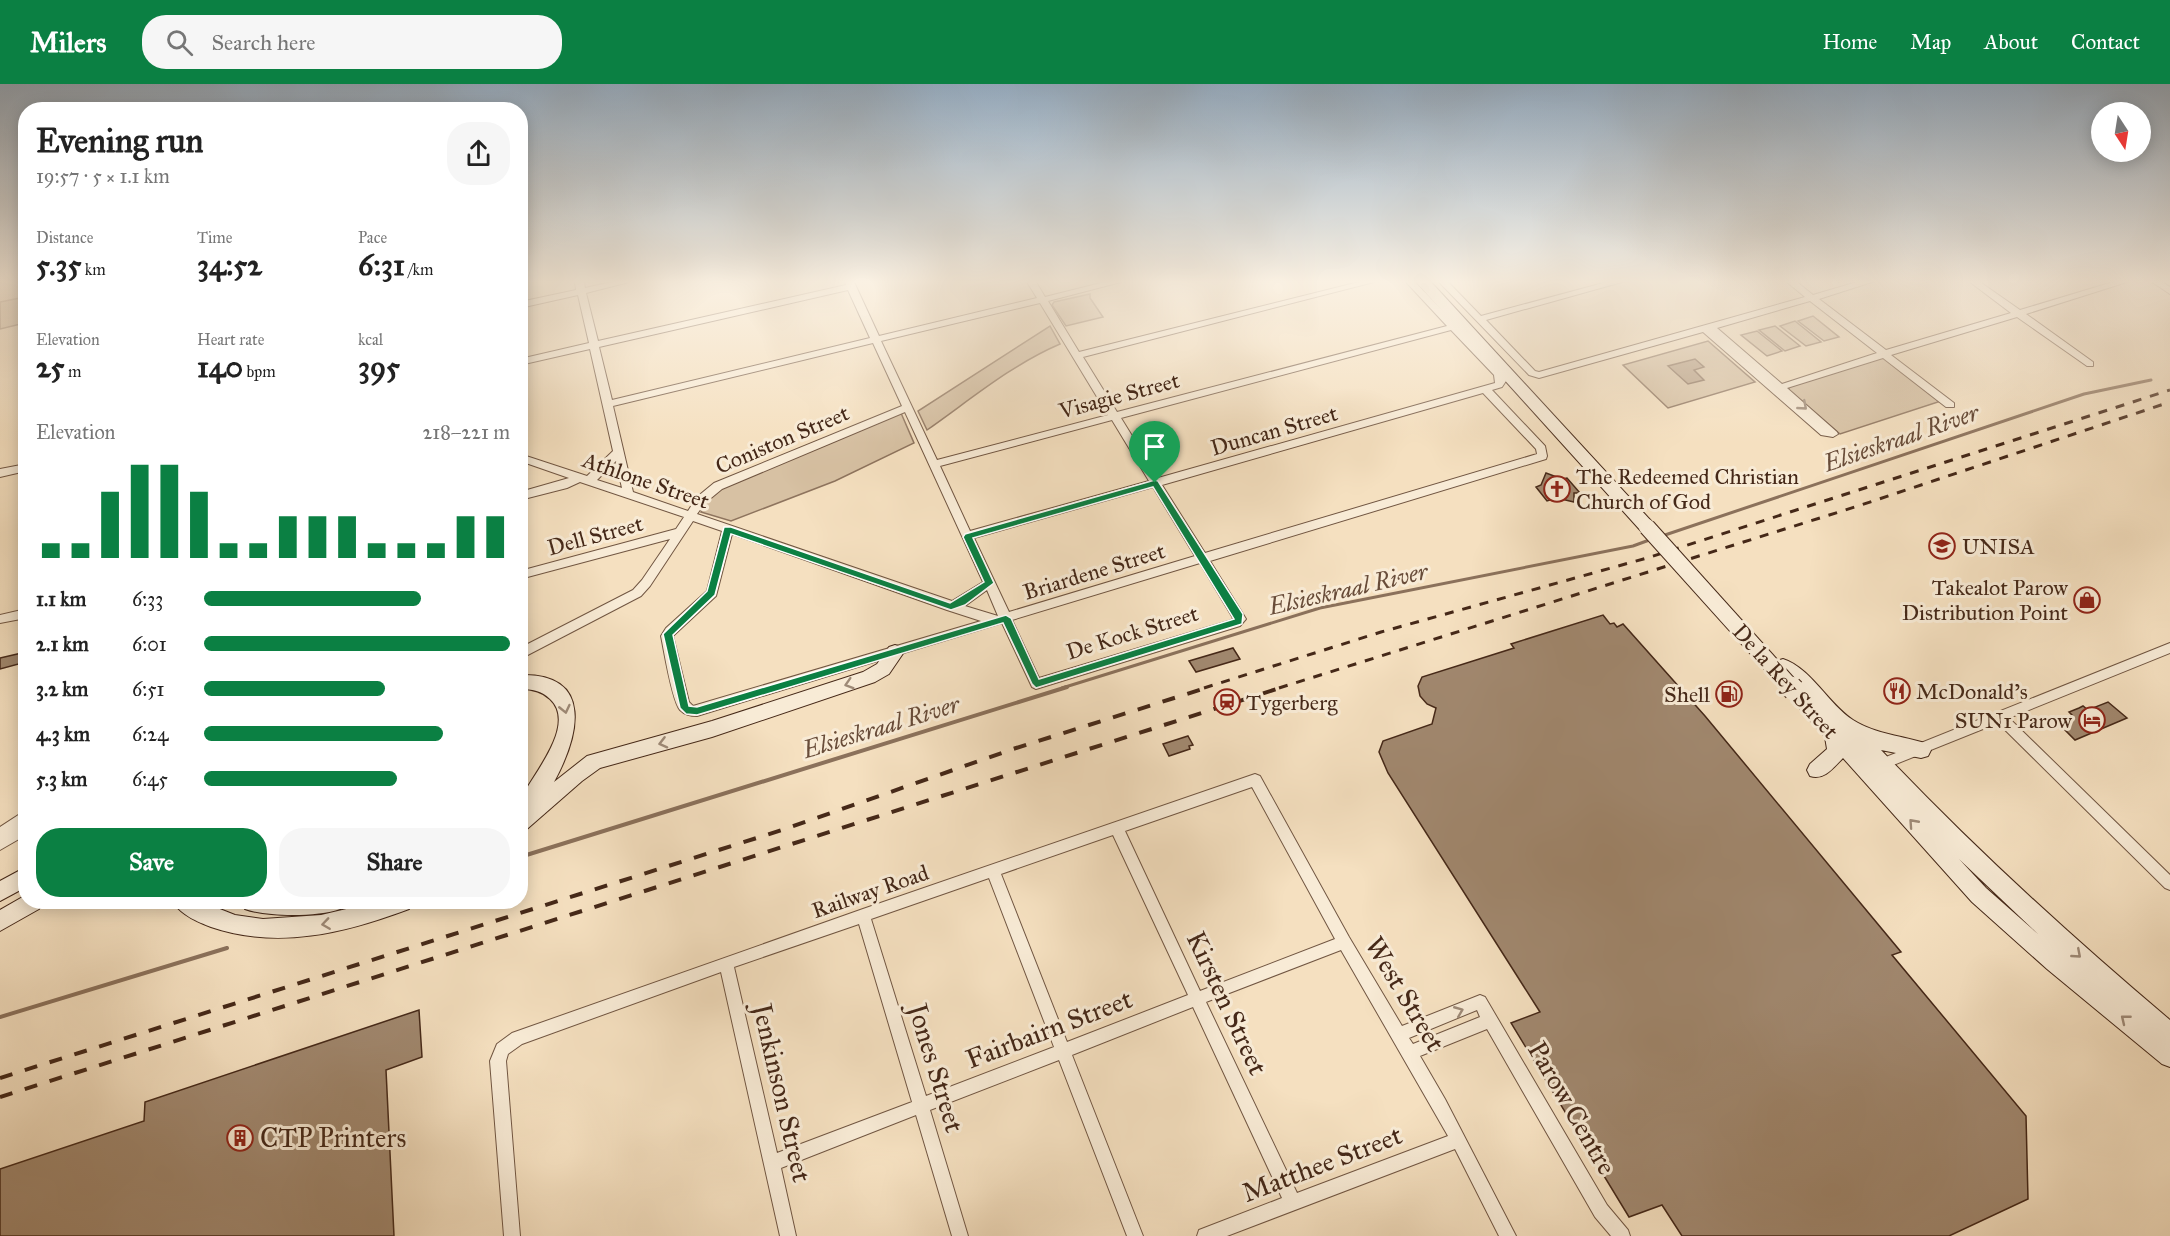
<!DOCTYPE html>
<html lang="en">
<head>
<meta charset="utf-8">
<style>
  :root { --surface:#fff; --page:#f6f6f6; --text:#222; --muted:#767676; --accent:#0b8043 }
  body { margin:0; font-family:"IM FELL Great Primer",serif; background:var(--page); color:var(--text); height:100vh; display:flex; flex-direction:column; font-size:22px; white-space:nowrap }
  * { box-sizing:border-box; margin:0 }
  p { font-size:20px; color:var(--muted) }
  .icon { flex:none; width:33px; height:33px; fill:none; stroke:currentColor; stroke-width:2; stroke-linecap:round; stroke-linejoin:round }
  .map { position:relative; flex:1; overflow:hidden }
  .details { position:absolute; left:18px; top:18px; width:510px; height:807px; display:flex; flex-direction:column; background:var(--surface); border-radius:24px; box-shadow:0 3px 15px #0003 }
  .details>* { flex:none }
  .needle { width:39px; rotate:168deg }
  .fabs { position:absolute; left:2091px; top:18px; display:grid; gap:12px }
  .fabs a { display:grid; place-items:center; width:60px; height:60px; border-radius:50%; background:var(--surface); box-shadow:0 3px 15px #0003; font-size:30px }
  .pin { position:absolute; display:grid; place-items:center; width:51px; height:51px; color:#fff; margin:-62px -26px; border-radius:50% 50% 50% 0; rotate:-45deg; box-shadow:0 0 6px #0007 }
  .pin .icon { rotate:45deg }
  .round { display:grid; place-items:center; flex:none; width:63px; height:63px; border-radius:24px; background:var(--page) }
  .headline { display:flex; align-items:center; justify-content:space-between; height:102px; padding:0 18px }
  h1 { font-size:33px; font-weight:800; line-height:45px }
  .metrics { display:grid; grid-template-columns:repeat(3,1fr); gap:9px; height:102px; padding:6px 18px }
  .metrics div { display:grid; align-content:center }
  .metrics b { font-size:30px; font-weight:800 }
  .metrics small { font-size:16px; font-weight:400 }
  .metrics p { font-size:16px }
  .chart { height:168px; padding:12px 18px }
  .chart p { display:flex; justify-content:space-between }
  .chart svg { width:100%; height:108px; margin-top:6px; stroke:var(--accent); stroke-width:6 }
  .action { display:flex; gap:12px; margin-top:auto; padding:12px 18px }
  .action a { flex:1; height:69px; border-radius:24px; background:var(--accent); color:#fff; font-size:24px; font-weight:800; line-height:69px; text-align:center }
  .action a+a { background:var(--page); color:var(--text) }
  ul { padding:0 18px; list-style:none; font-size:20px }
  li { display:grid; grid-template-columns:96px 72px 1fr; align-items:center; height:45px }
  li i { height:15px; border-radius:8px; background:var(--accent) }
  header { display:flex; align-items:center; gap:36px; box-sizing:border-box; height:84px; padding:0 30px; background:var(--accent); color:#fff }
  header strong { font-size:28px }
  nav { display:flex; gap:33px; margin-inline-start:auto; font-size:21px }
  .search { width:420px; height:54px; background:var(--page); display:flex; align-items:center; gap:15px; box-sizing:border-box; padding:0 21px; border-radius:24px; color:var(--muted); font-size:22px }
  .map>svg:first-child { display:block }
</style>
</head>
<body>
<header>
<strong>Milers</strong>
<div class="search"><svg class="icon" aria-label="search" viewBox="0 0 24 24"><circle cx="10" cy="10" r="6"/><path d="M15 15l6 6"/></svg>Search here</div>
<nav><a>Home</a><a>Map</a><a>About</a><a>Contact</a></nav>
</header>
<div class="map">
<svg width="2170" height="1152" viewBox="0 0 2170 1152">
  <rect width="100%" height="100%" fill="#f5e0c0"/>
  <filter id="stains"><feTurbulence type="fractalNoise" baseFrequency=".00333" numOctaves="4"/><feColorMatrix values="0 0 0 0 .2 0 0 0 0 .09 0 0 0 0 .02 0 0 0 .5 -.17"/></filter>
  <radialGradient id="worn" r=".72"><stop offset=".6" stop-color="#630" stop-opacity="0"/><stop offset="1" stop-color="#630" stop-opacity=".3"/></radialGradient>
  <path fill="#d7c1a3" stroke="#8e745e" stroke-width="1.5" d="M1090,210V214L1103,233L1066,242L1052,221L1054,218Z
    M25,213V239L0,245V218Z
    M1813,232L1839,253L1824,257L1798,237Z
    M1795,237L1821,258L1806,262L1780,242Z
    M1050,242L1060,260C1011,281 970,316 927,346L918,327Z
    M1775,242L1800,262L1785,267L1759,246Z
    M1757,247L1782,267L1767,272L1741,251Z
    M1708,257L1755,298L1668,324L1623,281Z
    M1884,273L1941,317L1840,350L1789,306V303Z
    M901,329L914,359L835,397L731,437L701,428L705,418L718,406Z"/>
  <path fill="#b9a187" stroke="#8b715b" stroke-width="1.5" d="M1695,275L1704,283L1694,286L1704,296L1688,300L1668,282Z"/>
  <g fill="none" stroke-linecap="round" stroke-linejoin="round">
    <path stroke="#8b715b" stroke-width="3" d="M1662,452L2084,310L2151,296
      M1062,604L1320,524L1633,462L1652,455"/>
    <path stroke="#8b715b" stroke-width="4" d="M520,773L1067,603
      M0,933L227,864"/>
  </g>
  <path fill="#a1886f" stroke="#452818" stroke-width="1.5" d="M1546,389L1562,395L1567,394L1580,409H1574V418L1557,414L1547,417L1536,403L1541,401Z
    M1603,531L1610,540L1614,539L1617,543L1623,540L1705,632L1901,868L1892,871L2026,1032L2028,1115L1949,1152H1682L1662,1121L1629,1133L1511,939L1540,928L1388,689L1379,668L1383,657L1432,640L1436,624L1427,620L1420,612L1418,602L1422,593L1514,564L1511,560Z
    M1233,564L1240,575L1196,588L1189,577Z
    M26,568V578L0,585V574Z
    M2108,618L2127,634L2075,656L2057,638L2073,632L2069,628L2079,624L2083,622L2088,626Z
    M1188,652L1193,661L1189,662L1190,665L1169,672L1163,660Z
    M419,926L422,973L386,986L394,1152H0V1085L144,1037L145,1018Z"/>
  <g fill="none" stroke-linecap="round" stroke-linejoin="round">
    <g stroke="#715642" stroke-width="2">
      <path id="street" d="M575,198H584L585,204L612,198H629L586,209L598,257L846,201L845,198H854L879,252L1037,214L1027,198H1036L1045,213L1105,198H1121L1048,217L1079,268L1359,198H1374L1083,273L1117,328L1447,242L1406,198H1415L1502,288L1506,297L1502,303L1492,306L1545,362L1547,372L1546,375L1210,477L1246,535L1240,542L1036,605L1032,603L1002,539L697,632C690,632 685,631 680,626C672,617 664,566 661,552L666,544L707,507L722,447L693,437L650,502L641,512L520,575V564L633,506L642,496L670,455L520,495V487L676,445L684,433L580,398L567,404L520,416V408L569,394L520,377V370L587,392L613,367L590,265L520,281V275L589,259L578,211L520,224V218L576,206ZM848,206L870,254L612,316L599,263ZM1040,219L1108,331L937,376L881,257ZM1451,246L1494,291L1495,299L1158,394L1121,334ZM873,259L902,322L714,399L697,413L688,427L633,408L613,322ZM1483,309L1536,365L1537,370L1205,469L1162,401ZM905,328L983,498L952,517L697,430L705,419L722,405ZM1112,336L1149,397L970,447L940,382ZM616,377L622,404L597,396ZM1153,403L1195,472L1009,528L974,454ZM732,450L947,526L981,537L693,622L689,618L673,552L716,512ZM1200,479L1233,534L1232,536L1039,594L1012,536ZM987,506L998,532L965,522Z
        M1439,198H1448L1481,232L1607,198H1622L1486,236L1535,287L1539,288L1805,213L1787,198H1797L1813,211L1857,198H1872L1819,215L1886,266L2011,229L1970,198H1980L2020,226L2113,198H2127L2026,230L2093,278V282H2087L2017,233L1891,271L1954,319V323H1946L1883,274L1787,304L1837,348L1838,350L1833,353L1821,351L1703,248L1539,294L1529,291ZM1810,217L1877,269L1782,300L1717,244Z
        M2152,198H2162L2170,203V210Z
        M26,380V387L0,393V385Z
        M26,525V534L0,539V531Z
        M2170,559V569L2009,634L2170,791V806L2165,804L1998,639L1876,688L1871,687L1870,683L1871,679Z
        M1255,690L1260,692L1349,853L1402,942L1480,911L1485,913L1607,1121L1628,1146L1630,1152H1611L1595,1133L1487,945L1420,972L1445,1015L1516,1152H1499L1455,1065L1227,1152H1197L1199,1146L1282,1114L1193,923L1072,971L1143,1152H1127L1059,976L930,1026L968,1152H952L916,1031L781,1084L796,1152H780L721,888L522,960L508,970L506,977L520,1152H504L490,977L497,960L512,949L863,825ZM1252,703L1335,855L1200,907L1125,747ZM1113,751L1188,911L1067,958L1001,790ZM989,794L1054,963L926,1012L871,835ZM859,840L912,1018L777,1069L734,883ZM1341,866L1448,1052L1297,1109L1206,918ZM1477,926L1480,933L1413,960L1409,954Z
        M26,726V751L0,766V743Z"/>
    </g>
    <g stroke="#452818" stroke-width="2">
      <path id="secondary" d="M1416,198H1431L1653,439L1655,443L1653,447H1641Z
        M895,561L901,563L904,568L889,590L875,598L712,653L600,684L582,697L527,745L520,748C520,738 518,723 521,715C531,692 578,641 550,615C542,607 532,605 520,605V591C596,589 578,654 554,698L587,672L712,637L863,588L877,580L889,563Z
        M1783,575C1811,584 1829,621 1853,636C1875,650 1903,652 1928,660L1931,666L1928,672L1921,674L1881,666C1972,762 2068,850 2170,936V983L2162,980L2047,885L1972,818L1843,674C1834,683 1824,697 1810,692L1807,686L1810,680L1827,665L1825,653L1788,611L1785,606L1791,600L1774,582L1777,577ZM1959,775L2039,851L1986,804Z
        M26,783V803L0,817V797Z
        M26,811V818H42L39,825L0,847V826Z
        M174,818H202L235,831L263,835L321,831L376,818H412L409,825C345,849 278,866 211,843C198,838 179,830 174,818Z
        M242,818H343L340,825C318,833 267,833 245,825Z"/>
    </g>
    <use href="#street" fill="#f8ebd6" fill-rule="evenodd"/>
    <use href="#secondary" fill="#f8ebd6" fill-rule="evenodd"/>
    <path stroke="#452818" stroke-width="3" stroke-dasharray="9 9" stroke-linecap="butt" d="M1204,604L1381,548L1647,474L2170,306
      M1279,604L1858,422L2170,318"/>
    <path stroke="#452818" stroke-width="4" stroke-dasharray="13 13" stroke-linecap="butt" d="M0,994L785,745L1013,665L1209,603
      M0,1013L1283,603"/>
    <g stroke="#452818" stroke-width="18" stroke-linecap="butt">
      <path id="secondary-bridge-far1" d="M1647,443L1792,604"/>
    </g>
    <g stroke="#452818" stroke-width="23" stroke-linecap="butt">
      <path id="secondary-bridge" d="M1791,603L1794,606"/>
    </g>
    <use href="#secondary-bridge-far1" stroke="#f8ebd6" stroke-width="16"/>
    <use href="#secondary-bridge" stroke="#f8ebd6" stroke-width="21"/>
  </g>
  <defs><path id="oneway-chevron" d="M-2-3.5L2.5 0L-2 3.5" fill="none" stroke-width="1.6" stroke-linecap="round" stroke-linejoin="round" transform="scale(1.5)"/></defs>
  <g stroke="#9e8a77">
    <use href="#oneway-chevron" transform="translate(1803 322) rotate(41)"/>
    <use href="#oneway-chevron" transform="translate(849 600) rotate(163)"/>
    <use href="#oneway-chevron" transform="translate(565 625) rotate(77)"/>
    <use href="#oneway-chevron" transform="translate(663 659) rotate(166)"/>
    <use href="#oneway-chevron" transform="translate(1913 739) rotate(-132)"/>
    <use href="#oneway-chevron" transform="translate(326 840) rotate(172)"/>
    <use href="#oneway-chevron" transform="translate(2077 870) rotate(41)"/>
    <use href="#oneway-chevron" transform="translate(1459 927) rotate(-22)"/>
    <use href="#oneway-chevron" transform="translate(2125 935) rotate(-141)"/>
  </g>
  <linearGradient id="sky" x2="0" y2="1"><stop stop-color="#95acc1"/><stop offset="0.55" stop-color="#faf1e3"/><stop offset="1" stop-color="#faf1e3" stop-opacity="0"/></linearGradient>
  <rect width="2170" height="359" fill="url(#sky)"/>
  <path fill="#0b8043" stroke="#fff" stroke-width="1.5" fill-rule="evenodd" d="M1155,396L1158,397L1243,530L1242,540L1036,604L1032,600L1003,539L697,631L686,630L680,624L663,550L707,507L724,443H731L950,519L984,498L963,453L965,450ZM1153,403L1234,535L1039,595L1011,534L1006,531L697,623L689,622L673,551L715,511L731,450L951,526L965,521L994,499L973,454Z"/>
  <defs>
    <g id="church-ring" transform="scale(1.35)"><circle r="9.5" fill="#f8ebd6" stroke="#8f2418" stroke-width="1.5"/><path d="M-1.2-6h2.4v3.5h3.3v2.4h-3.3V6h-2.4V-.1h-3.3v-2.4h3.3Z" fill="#8f2418"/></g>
    <g id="university-ring" transform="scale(1.35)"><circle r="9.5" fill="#f8ebd6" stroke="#8f2418" stroke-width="1.5"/><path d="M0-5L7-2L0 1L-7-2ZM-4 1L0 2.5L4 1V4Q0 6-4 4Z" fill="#8f2418"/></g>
    <g id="shop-ring" transform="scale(1.35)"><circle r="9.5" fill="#f8ebd6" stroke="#8f2418" stroke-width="1.5"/><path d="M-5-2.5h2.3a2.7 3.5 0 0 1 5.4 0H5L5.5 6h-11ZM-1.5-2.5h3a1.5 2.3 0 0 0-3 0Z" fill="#8f2418"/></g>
    <g id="restaurant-ring" transform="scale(1.35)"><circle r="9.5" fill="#f8ebd6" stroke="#8f2418" stroke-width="1.5"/><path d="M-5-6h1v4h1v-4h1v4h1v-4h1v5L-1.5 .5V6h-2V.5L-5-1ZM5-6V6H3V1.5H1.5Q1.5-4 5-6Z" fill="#8f2418"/></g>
    <g id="fuel-ring" transform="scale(1.35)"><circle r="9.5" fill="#f8ebd6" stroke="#8f2418" stroke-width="1.5"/><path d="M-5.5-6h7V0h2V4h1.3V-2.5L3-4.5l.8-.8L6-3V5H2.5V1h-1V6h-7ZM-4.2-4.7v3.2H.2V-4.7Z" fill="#8f2418"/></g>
    <g id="station-ring" transform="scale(1.35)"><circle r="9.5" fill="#f8ebd6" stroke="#8f2418" stroke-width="1.5"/><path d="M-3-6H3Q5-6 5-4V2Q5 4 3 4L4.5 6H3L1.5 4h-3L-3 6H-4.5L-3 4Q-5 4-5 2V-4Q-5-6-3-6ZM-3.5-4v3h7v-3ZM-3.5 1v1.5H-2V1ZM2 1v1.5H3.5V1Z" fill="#8f2418"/></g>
    <g id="hotel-ring" transform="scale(1.35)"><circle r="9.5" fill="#f8ebd6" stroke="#8f2418" stroke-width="1.5"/><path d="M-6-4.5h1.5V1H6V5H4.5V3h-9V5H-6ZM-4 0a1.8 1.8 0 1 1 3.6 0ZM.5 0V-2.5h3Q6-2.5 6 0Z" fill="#8f2418"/></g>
    <g id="building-ring" transform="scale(1.35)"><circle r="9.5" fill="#f8ebd6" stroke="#8f2418" stroke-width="1.5"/><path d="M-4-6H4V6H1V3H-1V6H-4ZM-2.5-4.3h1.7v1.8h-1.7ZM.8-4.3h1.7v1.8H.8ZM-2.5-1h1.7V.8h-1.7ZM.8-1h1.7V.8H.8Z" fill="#8f2418"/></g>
  </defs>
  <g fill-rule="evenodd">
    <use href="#church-ring" x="1557" y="405"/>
    <use href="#university-ring" x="1942" y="462"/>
    <use href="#shop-ring" x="2087" y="516"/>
    <use href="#restaurant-ring" x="1897" y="607"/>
    <use href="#fuel-ring" x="1729" y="610"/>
    <use href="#station-ring" x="1227" y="618"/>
    <use href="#hotel-ring" x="2092" y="636"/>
    <use href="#building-ring" x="240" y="1054"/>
  </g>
  <g text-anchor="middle" stroke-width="6" stroke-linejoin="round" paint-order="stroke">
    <g font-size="22" fill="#452818" stroke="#f8ebd6">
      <text transform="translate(1119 311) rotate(-15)" y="8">Visagie Street</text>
      <text transform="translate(1274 346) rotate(-16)" y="8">Duncan Street</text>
      <text transform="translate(782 355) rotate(-23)" y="8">Coniston Street</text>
      <text transform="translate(646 396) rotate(19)" y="8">Athlone Street</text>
      <text transform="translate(595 451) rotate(-15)" y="8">Dell Street</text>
      <text transform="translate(1094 487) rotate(-17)" y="8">Briardene Street</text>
      <text transform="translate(1132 548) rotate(-17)" y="8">De Kock Street</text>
      <text transform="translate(1786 597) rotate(48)" y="8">De la Rey Street</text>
      <text transform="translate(870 807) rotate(-19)" y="8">Railway Road</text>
    </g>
    <g font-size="22" fill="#452818" stroke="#f8ebd6" text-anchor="start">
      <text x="1576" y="400">The Redeemed Christian<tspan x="1576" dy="25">Church of God</tspan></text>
      <text x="1962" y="470">UNISA</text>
      <text x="2068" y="511" text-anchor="end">Takealot Parow<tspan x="2068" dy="25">Distribution Point</tspan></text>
      <text x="1916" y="615">McDonald's</text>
      <text x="1710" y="618" text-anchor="end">Shell</text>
      <text x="1246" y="626">Tygerberg</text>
      <text x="2072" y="644" text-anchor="end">SUN1 Parow</text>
    </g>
    <g font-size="24" font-style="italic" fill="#684c39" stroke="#f8ebd6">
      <text transform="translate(1901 354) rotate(-19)" y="8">Elsieskraal River</text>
      <text transform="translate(1348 505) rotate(-13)" y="8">Elsieskraal River</text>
      <text transform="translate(881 643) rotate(-17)" y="8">Elsieskraal River</text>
    </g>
    <g font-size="27" fill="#452818" stroke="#f8ebd6">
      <text transform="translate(1405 910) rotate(59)" y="9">West Street</text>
      <text transform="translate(1227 919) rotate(65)" y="9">Kirsten Street</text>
      <text transform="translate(1049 945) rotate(-21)" y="9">Fairbairn Street</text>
      <text transform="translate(936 984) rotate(73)" y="9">Jones Street</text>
      <text transform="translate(782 1009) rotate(77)" y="9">Jenkinson Street</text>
      <text transform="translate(1572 1024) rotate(60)" y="9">Parow Centre</text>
      <text transform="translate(1322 1080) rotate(-21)" y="9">Matthee Street</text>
    </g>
    <g font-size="27" fill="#452818" stroke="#f8ebd6" text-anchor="start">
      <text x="260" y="1063">CTP Printers</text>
    </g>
  </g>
  <rect width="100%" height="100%" filter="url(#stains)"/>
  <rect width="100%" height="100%" fill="url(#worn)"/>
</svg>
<div class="fabs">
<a><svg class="needle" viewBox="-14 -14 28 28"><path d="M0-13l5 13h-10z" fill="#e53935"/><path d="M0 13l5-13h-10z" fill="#767676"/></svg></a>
</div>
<div class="pin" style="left:1155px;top:399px;background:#1e9e55"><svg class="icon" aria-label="arrive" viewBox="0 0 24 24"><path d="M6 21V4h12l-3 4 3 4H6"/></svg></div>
<section class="details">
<div class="headline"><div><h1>Evening run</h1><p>19:57 · 5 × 1.1 km</p></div><a class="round"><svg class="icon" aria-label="share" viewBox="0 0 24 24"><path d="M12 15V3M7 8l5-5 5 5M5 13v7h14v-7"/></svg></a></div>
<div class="metrics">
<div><p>Distance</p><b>5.35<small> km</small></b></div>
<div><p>Time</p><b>34:52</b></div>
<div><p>Pace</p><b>6:31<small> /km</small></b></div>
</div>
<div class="metrics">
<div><p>Elevation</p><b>25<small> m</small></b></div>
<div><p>Heart rate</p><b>140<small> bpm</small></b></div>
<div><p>kcal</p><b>395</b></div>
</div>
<div class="chart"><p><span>Elevation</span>218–221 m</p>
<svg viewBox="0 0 160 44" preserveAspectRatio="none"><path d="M5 44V38M15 44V38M25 44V17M35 44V6M45 44V6M55 44V17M65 44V38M75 44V38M85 44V27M95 44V27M105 44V27M115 44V38M125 44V38M135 44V38M145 44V27M155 44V27"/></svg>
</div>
<ul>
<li><b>1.1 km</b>6:33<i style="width:71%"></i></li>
<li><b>2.1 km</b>6:01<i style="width:100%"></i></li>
<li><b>3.2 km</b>6:51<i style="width:59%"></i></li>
<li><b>4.3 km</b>6:24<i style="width:78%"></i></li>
<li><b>5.3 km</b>6:45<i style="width:63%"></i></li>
</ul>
<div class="action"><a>Save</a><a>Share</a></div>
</section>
</div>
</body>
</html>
